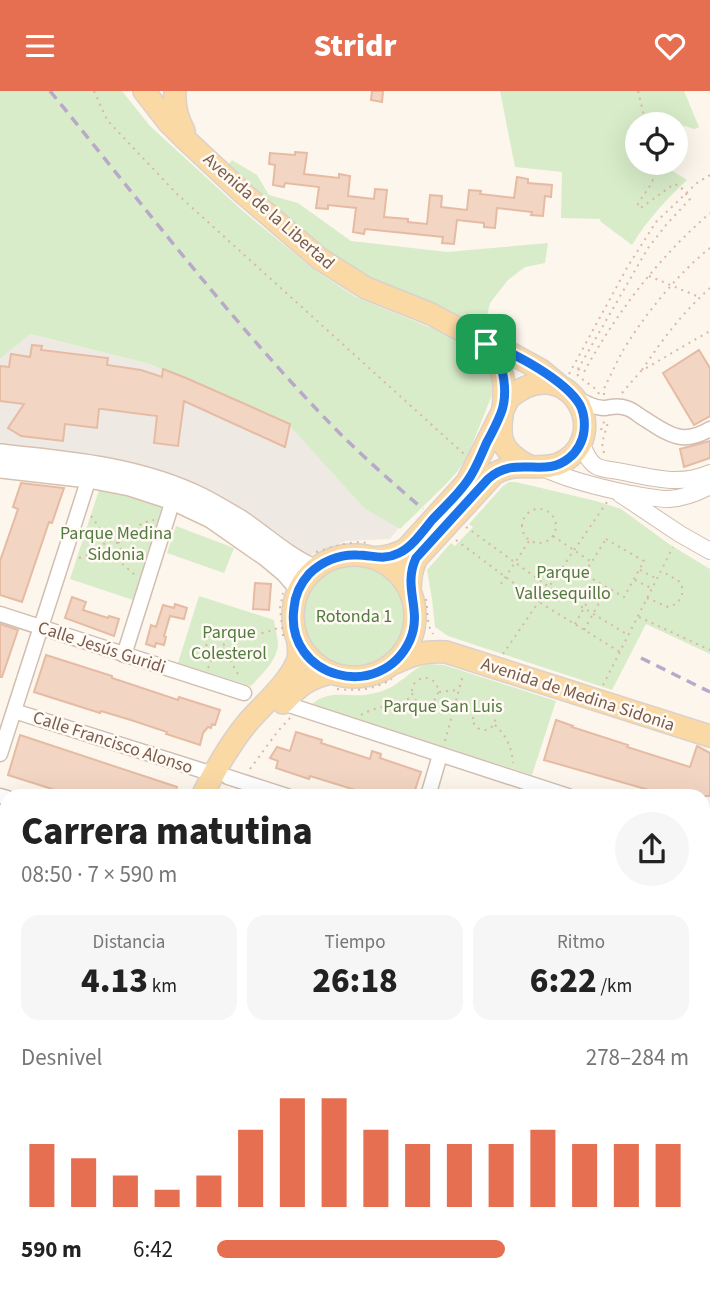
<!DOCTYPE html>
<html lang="es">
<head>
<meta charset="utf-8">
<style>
  :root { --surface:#fff; --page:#f6f6f6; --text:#222; --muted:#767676; --accent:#e76f51 }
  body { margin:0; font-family:"Source Sans 3",sans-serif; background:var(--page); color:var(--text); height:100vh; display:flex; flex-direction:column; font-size:26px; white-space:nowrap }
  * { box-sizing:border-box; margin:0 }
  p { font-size:23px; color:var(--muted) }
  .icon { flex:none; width:38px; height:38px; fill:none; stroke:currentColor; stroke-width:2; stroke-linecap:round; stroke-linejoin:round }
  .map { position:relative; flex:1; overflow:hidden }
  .drawer { position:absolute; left:0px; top:698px; width:710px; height:502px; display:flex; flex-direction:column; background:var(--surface); border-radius:21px 21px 0 0; box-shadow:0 7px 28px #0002 }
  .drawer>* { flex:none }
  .controls { position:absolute; left:625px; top:21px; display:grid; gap:14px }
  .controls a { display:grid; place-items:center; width:63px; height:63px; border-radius:50%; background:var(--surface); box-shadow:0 7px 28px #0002; font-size:35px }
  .pin { position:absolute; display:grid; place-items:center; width:60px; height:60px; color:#fff; margin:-30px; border-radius:14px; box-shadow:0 4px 10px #0006 }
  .round { display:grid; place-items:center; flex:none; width:74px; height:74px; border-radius:37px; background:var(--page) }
  .headline { display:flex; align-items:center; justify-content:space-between; height:119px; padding:0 21px }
  h1 { font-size:38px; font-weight:800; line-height:52px }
  .metrics { display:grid; grid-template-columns:repeat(3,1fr); gap:10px; height:119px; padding:7px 21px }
  .metrics div { display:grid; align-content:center; border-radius:18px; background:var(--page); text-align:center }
  .metrics b { font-size:35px; font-weight:800 }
  .metrics small { font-size:19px; font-weight:400 }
  .metrics p { font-size:19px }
  .chart { height:196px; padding:14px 21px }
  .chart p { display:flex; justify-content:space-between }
  .chart svg { width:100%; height:126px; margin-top:7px; stroke:var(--accent); stroke-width:6 }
  ul { padding:0 21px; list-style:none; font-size:23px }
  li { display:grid; grid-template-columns:112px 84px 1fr; align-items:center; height:52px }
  li i { height:18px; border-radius:9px; background:var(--accent) }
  header { display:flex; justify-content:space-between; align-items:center; height:91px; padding:0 21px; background:var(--accent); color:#fff; font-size:32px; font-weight:800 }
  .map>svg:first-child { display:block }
</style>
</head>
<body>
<header><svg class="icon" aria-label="menu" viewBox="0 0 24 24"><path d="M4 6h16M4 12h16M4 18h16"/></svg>Stridr<svg class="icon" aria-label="heart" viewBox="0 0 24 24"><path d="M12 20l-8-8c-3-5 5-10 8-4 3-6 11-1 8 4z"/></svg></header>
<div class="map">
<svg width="710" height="1200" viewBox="0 0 710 1200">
  <rect width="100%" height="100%" fill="#fdf6ec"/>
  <path fill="#efe9e4" d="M29,243L150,273L287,332L364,417L400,435L390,448L346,450L310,464L294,479L210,418L0,373V268Z"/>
  <path fill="#d8ecc9" d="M0,0H122L150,35L244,121L316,180L356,206L441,241L486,265L493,288L492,304L467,366L457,381L445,394L400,438L364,417L287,332L150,273L30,243L0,268Z
    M500,0H684L699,36L694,38L685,35L676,36V33H637V72H664L666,76L687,89C666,109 647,129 632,154L601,131L600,128L561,127L562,81L515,76Z
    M232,69L257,84L269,104L298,112L351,150L447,161L548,152L545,172L525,176L508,189L490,212L486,229L490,244L379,192L333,166L227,76Z
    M509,391H516L596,410L621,418L669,453L710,478V563L646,533L612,599L448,545L435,536L432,508L427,479L451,452L455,455L473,436L469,433L503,395Z
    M99,399L127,405L162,416L133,509L70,488Z
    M176,435L234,457L224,482L167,462Z
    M303 525a51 51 0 1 1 102 0a51 51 0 1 1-102 0Z
    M199,505L274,529C275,536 277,544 278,552C278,569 261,584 251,595L178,572Z
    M428,573L444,574L556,610L532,684L312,613C332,596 351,609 375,602C384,600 393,596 400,590C410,584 416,575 428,573Z
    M0,986L7,987V1048L0,1059Z"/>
  <path fill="#f3d5c3" stroke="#e6bba3" stroke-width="2" d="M372,0H383L382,11L371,9Z
    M295,61L307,62L304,83L339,87V83L350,85L348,105L374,108L375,98L387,99L384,126L408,128V131L427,133L430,104L442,105L441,116L467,119L469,99L481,100L480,103L514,107L517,86L528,88V92L552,94L551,106L545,105L543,125L531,124L532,121L497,117L495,137L484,136V132L457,129L454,153L442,152L443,146L365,138L364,143L353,141L356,117L328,114V118L316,117L319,96L285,92L284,96L273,94L275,74L269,73L270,62L295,64Z
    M32,254L42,255L41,259L108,267L107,274L141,279L162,286L163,278L186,287L290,333L285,356L184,310L178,355L154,352L157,325L102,318H99L97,337L65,333L63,350L21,345L8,337L24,313L0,310V275L9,276L11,263L30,266Z
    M699,259L710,277V325L694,334L663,282Z
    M710,350V367L684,376L680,358Z
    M21,392L64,397L52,432L49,431L22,511L0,504V470L18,418L13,416Z
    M255,492L271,493L269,519L253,518Z
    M72,506L86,511L83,519L108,527L109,525L119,528L114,545L65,527Z
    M175,513L187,517L184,528L170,525L164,545L166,546L164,554L156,552L155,556L146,553L151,534L156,536L163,514L174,517Z
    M0,533L18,539L2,586H0Z
    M46,564L112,585V587L178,609L179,606L220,619L215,634L212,633L211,637L208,636L203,642L200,654L166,643L167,641L134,630L101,620L100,622L34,601Z
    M556,629L573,635L572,636L628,654L627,656L690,676L697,655L710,662V705H683L674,701L673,705H670L544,669Z
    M296,641L322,649L321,652L370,668L372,660L381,663L380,667L421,681L413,705H375L310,685L309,688L276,677L278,670L270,667L277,656L290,660Z
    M20,644L177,696L174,705H74L8,684Z"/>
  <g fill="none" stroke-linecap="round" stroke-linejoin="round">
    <g stroke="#d1beb0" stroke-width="12">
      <path id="pedestrian" d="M704,994L710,995"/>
    </g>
    <g stroke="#d1beb0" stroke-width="17">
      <path id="minor" d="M574,305C583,311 593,317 604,317C612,316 618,314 626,317C631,318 636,322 640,325C666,341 680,356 710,338
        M0,523L244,602
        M124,564L173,409
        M283,612L568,705
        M14,620L213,683
        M0,663L89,387
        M228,686L287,705
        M0,705L7,707
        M428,705L440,664
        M0,795L7,798
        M704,880L710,859
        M0,885L7,888
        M0,977L7,979
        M704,1057L710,1059
        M704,1130L710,1132
        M0,1169L7,1174
        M37,1194L47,1200
        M657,1194L686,1200
        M112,1200L116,1194
        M292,1200L294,1194
        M381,1200L382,1194
        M462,1200L464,1194
        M550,1200L552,1194
        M628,1200L630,1194"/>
    </g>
    <g stroke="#d1beb0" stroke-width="18">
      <path id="tertiary" d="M581,351C584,359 588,370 596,375C603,379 614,379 623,381C653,387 681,395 710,382
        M543,377C571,390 601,397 631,403C644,405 656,408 669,408C684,407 697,402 710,395
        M620,403L680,443L710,460
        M704,949H710"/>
    </g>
    <g stroke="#d6c0b0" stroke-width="22">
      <path id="secondary" d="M0,363C69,370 139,376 202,407C214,413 227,421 239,428C265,445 286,466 314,478
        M0,377L89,387L130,395L173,409L211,427L267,466L285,481L299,497"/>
    </g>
    <g stroke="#dad1cd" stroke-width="24">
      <path id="primary" d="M144,0L168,31L185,48L244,103L320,168L366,197L431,223L487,253L499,256L541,279L559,294
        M175,0C174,15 177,27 184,40
        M487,253C497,266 502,277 504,293C507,330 484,352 529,375
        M293 525a61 61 0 1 1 122 0a61 61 0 1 1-122 0Z
        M374,467C386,466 396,464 406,458L467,391L509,307C565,259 612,338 566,369C543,384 520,367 494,383L417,467C411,478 410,488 410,501
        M395,572C414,563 424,560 446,561L710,645
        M283,612C299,595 308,587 331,582
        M202,705C215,679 229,654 248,631C262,615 288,592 296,573C300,566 299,560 298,552
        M0,1081L7,1070
        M0,1106L7,1096"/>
    </g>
    <path stroke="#d9b8a5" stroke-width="2" stroke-dasharray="2 5" stroke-linecap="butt" d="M94,0L107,29L177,103L464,363
      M638,0L646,33
      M649,185L699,206
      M578,278L584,281C617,221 658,167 710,122
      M642,279C662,249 683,221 710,197
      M569,283L628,175L656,131L697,92L710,84
      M622,302L641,280L710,240
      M599,303L597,299L578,285L577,281L578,278L648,157L666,134L690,108L680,95L674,93L642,116L637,115C645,99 658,91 654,72
      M604,304V298C609,287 615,275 621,263C641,228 678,182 710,157
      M601,339L605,328
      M604,362L602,352L608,331
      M522 435a17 17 0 1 1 34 0a17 17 0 1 1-34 0Z
      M91,425L99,436L106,450
      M466,436L549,496L628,544
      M553,445L590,470
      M606,448L644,470L624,506L584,483Z
      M456,449L539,511L620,561
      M101 460a10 10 0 1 1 20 0a10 10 0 1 1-20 0Z
      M118,452C129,442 139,431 154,429
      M316,461C334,456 349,449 368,452
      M79,467L100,461
      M117,468L136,485
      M640,479L657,488
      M635,489L651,497
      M501,493L529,450
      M647,507L668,516C680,513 686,503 680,491L662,480
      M426,508C428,520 426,533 433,543
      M639,526L710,559
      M575,533L598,492
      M205 549a10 10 0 1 1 20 0a10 10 0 1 1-20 0Z
      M584,539L607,498
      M283,545L280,517L283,502
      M227,546C245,546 260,544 278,537
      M223,557L239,585
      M503,563L607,411
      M208,577L216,560
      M412 600a13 13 0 1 1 26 0a13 13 0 1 1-26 0Z
      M603,594L673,456
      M337,598C358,600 374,599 392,588
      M439,601L458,599
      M473 628a11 11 0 1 1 22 0a11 11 0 1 1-22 0Z
      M454,618L473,623
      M361,624C377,614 396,616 411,606
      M495,634C506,644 512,657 513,672
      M445,650L463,584
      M250,678L278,640L290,627
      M0,1134L7,1123"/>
    <use href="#pedestrian" stroke="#fff" stroke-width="10"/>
    <use href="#minor" stroke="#fff" stroke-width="14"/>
    <use href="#tertiary" stroke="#fff" stroke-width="16"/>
    <use href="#secondary" stroke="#fff" stroke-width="19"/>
    <use href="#primary" stroke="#fbd9a5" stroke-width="21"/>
    <path stroke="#b9a8c9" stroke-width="3.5" stroke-dasharray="10 7" stroke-linecap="butt" d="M50,0C139,109 224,221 321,323C353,357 388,388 423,418
      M641,567L710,601"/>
  </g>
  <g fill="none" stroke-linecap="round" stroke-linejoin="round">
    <g stroke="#fff" stroke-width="14">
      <path id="route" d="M486,253C513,260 566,290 580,314C584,322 585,331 584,340C583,350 577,361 569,367C544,388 516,363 488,388L416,467C402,497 423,519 410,549C381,613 284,587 294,517C295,504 300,493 309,483C321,471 339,463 357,464C373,464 383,470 399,462C412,456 423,440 432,429C444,416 458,404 468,389C476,378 481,364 487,351C492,342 497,332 501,322C507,307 505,285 499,270C496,264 491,258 486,253Z"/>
    </g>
    <use href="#route" stroke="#1a73e8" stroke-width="9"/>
  </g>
  <g text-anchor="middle" stroke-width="5" stroke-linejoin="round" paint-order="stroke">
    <g font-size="18" fill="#7a5c4d" stroke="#fffaf3">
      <text transform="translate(269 120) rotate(41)" y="6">Avenida de la Libertad</text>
      <text transform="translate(102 556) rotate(18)" y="6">Calle Jesús Guridi</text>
      <text transform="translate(578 603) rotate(18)" y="6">Avenida de Medina Sidonia</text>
      <text transform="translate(113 651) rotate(18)" y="6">Calle Francisco Alonso</text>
    </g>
    <g font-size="18" fill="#537a41" stroke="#fffaf3">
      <text x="116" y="448">Parque Medina<tspan x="116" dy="21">Sidonia</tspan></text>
      <text x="563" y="487">Parque<tspan x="563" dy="21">Vallesequillo</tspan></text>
      <text x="354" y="531">Rotonda 1</text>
      <text x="229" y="547">Parque<tspan x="229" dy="21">Colesterol</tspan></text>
      <text x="443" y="621">Parque San Luis</text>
    </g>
  </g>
</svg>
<div class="controls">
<a><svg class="icon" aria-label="locate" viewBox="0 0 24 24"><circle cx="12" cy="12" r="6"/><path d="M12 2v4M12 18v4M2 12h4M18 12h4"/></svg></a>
</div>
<div class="pin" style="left:486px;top:253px;background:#1e9e55"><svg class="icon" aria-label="arrive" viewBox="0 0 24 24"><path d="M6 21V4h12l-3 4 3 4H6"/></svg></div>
<section class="drawer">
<div class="headline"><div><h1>Carrera matutina</h1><p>08:50 · 7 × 590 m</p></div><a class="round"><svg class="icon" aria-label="share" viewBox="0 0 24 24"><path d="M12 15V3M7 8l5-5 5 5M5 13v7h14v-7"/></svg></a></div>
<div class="metrics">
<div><p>Distancia</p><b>4.13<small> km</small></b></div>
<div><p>Tiempo</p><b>26:18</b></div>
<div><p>Ritmo</p><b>6:22<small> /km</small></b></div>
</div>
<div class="chart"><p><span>Desnivel</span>278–284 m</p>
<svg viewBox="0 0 160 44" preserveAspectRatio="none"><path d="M5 44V22M15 44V27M25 44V33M35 44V38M45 44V33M55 44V17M65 44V6M75 44V6M85 44V17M95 44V22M105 44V22M115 44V22M125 44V17M135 44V22M145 44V22M155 44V22"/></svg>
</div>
<ul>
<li><b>590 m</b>6:42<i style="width:61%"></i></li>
</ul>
</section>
</div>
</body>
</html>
